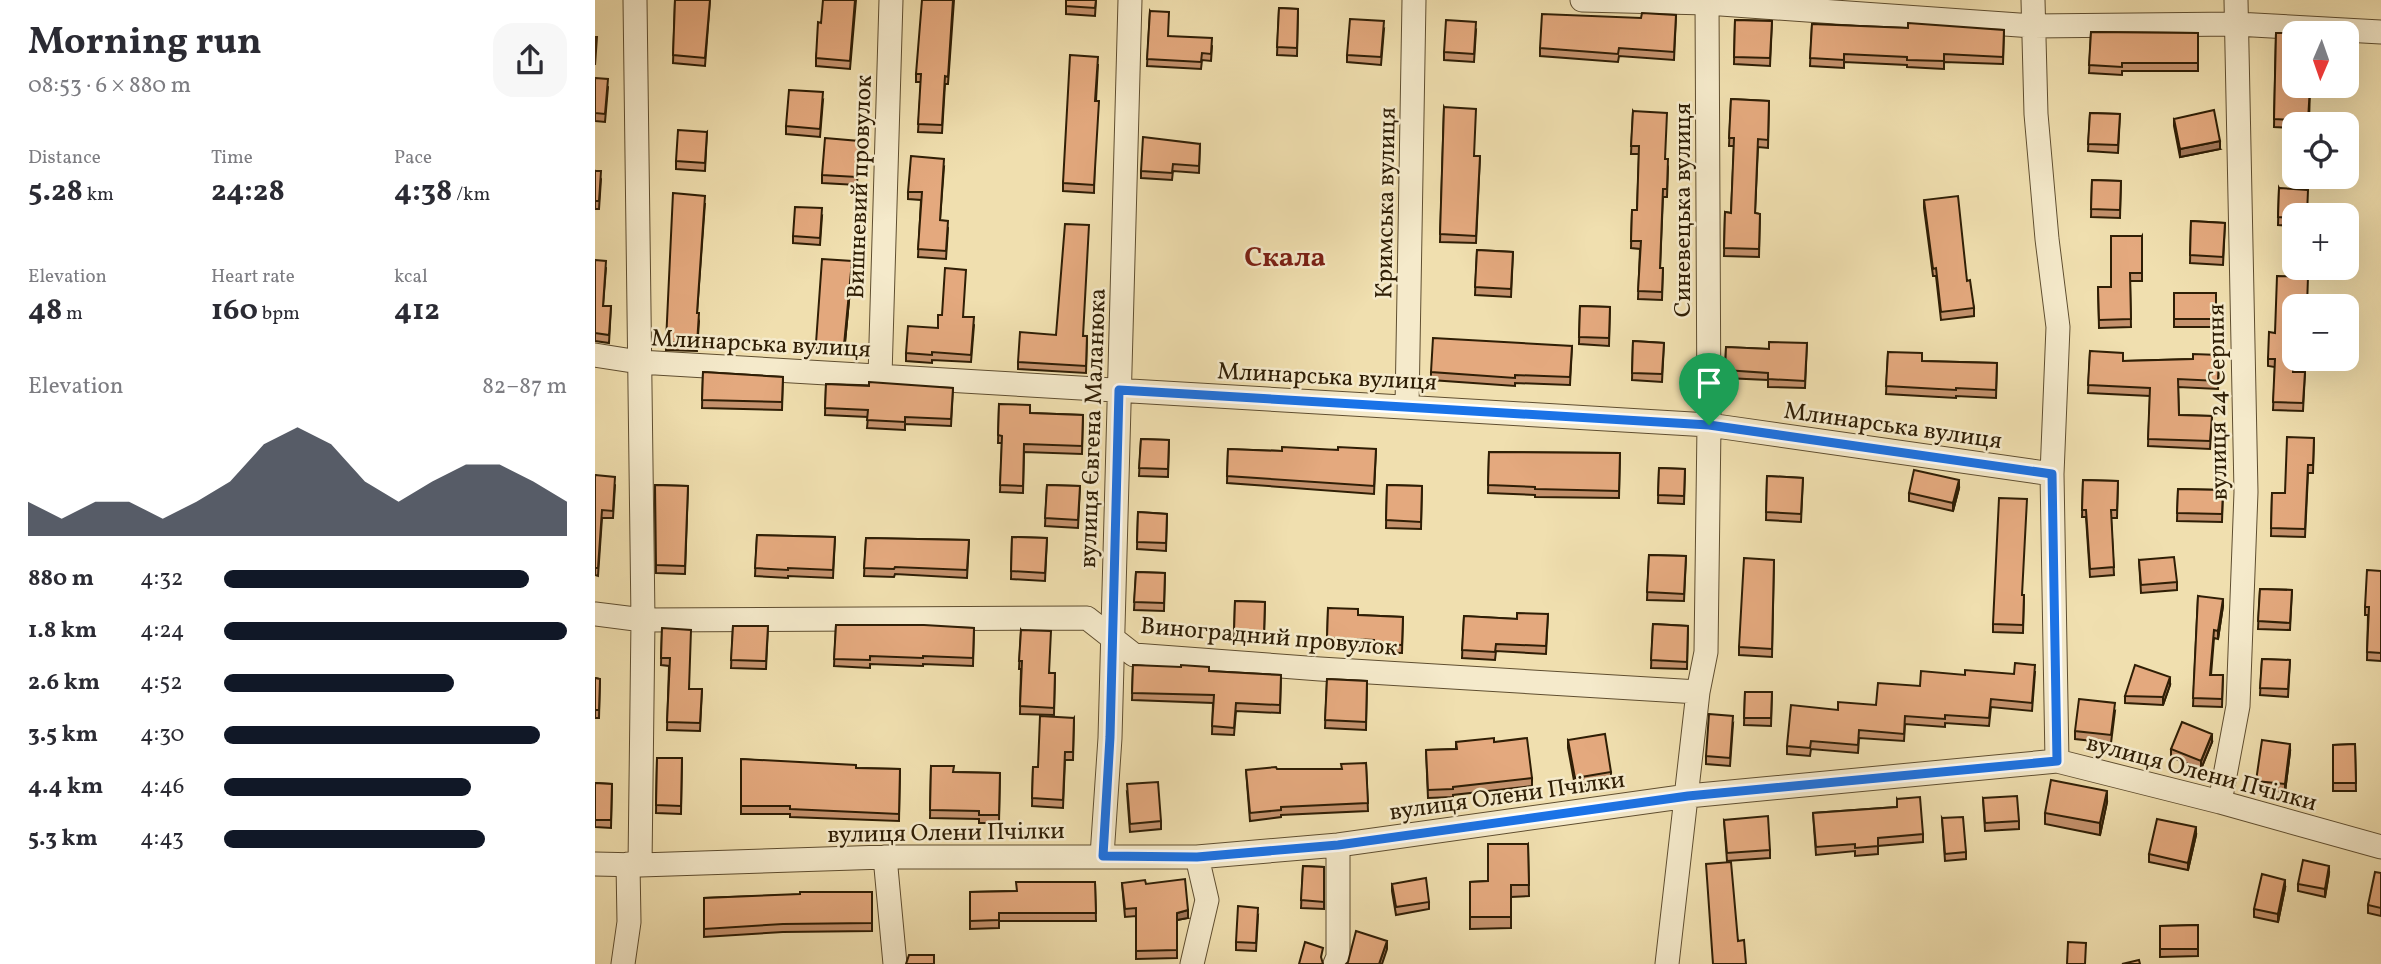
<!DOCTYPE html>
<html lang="en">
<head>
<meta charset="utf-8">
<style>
  :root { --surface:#fff; --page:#f7f7f7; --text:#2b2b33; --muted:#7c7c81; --accent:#111827 }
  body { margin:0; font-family:Vollkorn,serif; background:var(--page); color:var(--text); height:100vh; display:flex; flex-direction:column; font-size:26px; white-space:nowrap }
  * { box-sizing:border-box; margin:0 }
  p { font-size:23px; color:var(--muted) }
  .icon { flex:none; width:38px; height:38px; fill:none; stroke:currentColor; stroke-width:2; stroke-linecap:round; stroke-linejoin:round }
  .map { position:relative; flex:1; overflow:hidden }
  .side { display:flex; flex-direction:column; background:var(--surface); width:595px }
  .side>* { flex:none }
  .needle { width:46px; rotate:182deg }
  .tools { position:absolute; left:1687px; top:21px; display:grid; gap:14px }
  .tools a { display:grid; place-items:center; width:77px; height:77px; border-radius:14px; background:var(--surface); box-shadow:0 7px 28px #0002; font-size:35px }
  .pin { position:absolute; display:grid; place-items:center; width:60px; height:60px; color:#fff; margin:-72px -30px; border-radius:50% 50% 50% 0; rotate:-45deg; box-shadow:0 0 7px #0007 }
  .pin .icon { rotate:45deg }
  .round { display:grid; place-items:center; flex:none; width:74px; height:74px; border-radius:21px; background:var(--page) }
  .summary { display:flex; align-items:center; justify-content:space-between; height:119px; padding:0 28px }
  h1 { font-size:38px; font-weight:700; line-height:52px }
  .figures { display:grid; grid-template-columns:repeat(3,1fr); gap:10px; height:119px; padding:7px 28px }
  .figures div { display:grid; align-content:center }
  .figures b { font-size:30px; font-weight:700 }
  .figures small { font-size:19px; font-weight:400 }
  .figures p { font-size:19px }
  .chart { height:196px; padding:14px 28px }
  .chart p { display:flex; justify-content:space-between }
  .chart svg { width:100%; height:126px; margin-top:7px; fill:var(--accent); opacity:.7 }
  ul { padding:0 28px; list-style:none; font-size:23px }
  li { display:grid; grid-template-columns:112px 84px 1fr; align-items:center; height:52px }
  li i { height:18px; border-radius:9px; background:var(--accent) }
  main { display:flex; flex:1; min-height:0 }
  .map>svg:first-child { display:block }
</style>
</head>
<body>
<main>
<section class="side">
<div class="summary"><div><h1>Morning run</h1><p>08:53 · 6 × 880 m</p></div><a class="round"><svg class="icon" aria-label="share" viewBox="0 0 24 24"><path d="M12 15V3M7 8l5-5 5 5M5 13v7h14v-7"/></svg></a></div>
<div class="figures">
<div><p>Distance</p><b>5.28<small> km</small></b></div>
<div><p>Time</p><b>24:28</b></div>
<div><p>Pace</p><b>4:38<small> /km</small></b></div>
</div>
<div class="figures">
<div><p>Elevation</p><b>48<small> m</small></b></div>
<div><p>Heart rate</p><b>160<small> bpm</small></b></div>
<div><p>kcal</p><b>412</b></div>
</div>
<div class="chart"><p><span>Elevation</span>82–87 m</p>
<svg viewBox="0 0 160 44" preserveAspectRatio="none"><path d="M0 44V32L10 38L20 32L30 32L40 38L50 32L60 25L70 12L80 6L90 12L100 25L110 32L120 25L130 19L140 19L150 25L160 32V44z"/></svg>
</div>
<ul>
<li><b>880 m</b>4:32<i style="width:89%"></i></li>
<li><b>1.8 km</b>4:24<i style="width:100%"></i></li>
<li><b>2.6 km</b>4:52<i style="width:67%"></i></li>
<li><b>3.5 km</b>4:30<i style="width:92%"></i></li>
<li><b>4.4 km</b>4:46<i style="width:72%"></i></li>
<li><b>5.3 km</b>4:43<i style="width:76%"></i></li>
</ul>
</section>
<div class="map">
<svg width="1786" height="964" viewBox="0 0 1786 964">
  <rect width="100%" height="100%" fill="#f0dfaf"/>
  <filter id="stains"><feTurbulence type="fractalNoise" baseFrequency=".00286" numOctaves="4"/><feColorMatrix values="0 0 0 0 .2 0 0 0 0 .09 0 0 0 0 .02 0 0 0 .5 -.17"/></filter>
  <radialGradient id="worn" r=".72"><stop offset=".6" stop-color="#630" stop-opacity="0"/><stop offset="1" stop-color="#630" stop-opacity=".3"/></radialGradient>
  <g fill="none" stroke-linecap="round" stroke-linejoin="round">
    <g stroke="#5f4e30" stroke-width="25">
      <path id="minor" d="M40,0L48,620L45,865
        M987,0L1112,3L1438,26L1641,24L1786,32
        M1438,0L1441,114L1452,239L1463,327L1457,474L1462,761
        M0,355L44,362L1114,425L1457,474
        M285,376L296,0
        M812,407L819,0
        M0,614L48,620L492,618L539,655L725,669L1103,692
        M1625,802L1643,706L1651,492L1641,0
        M507,856L515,738L535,0
        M290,857L300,964
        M0,864L45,865L290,857H602L743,845L1093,796L1462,761L1625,802L1786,847
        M28,964L34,922L33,864
        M597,964L612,900L602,857
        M740,964L743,957V845
        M1072,964L1103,692L1111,652L1114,425L1112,0"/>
    </g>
    <use href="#minor" stroke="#f5eacb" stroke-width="23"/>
  </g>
  <path fill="#c4916c" stroke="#2f1e05" stroke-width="2" d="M80,0H115L110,66L78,63Z
    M261,0L255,69L221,66V58L226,23Z
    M359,0L353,84H350L347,133L323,132L326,82H321V74Z
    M471,0H501L500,16L471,14Z
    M684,8L703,9L702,56L682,55Z
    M555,11L573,36L617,46L616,61L607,60L606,69L552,66Z
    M1081,15L1079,60L1024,56L1023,62L945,56V48L1046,18Z
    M1140,20L1177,21L1175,66L1139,64Z
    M1217,24L1313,28L1409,30L1408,64L1349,62V69L1312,67V65L1249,62V68L1215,66Z
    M789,29L786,65L752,62V55Z
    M881,30L879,62L849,60V52Z
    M1496,32L1603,33V71H1527V75L1494,73Z
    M1681,33L1699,86H1715L1714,124H1699V128L1679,127Z
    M503,64L501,101L499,193L468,191V183Z
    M0,78L13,87L10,122L0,121Z
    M1136,99L1174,101L1173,148L1163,147L1160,213L1165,214L1164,257L1129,256L1130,212L1136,213L1139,146H1134Z
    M228,100L225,137L191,134V126Z
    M849,107L879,156H885L881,243L845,242Z
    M1038,111L1070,159L1073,167L1072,197H1068L1065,268H1068L1067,300L1043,299L1045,249L1036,248L1037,210H1042L1044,154H1036Z
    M1495,113L1525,114L1523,153L1493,151Z
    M1579,119L1625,149L1585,157L1579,126Z
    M112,132L110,171L81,169V161Z
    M605,144L604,173L578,171L577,180L546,178V171Z
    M264,148L262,185L227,183V175Z
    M349,167L345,220L353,228L351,259L323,257L326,200L313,199V192Z
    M0,171L6,179L4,209H0Z
    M1497,180L1526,181L1525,218L1496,217Z
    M1684,188L1699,215V226L1683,225Z
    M1329,200L1372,281L1379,308V316L1346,320L1341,276H1338L1329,208Z
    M110,203L102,313L104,321L102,351L71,350V342Z
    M227,216L225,245L198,243V236Z
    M1596,221L1630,223L1628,265L1595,263Z
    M1752,230L1761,231L1759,271L1728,269V268H1752Z
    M1547,236V281H1535L1536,327L1504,328L1503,287H1516Z
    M882,250L918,252L916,297L880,295Z
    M0,260L11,268L8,306H16L14,343L0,341Z
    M257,269L249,353L221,351V343Z
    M1579,293H1621V327H1579Z
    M985,306L1015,307L1014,346L984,344Z
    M1699,306L1698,372H1710L1708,411L1678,410L1680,367L1673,366V359L1680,333Z
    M369,317L379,325L376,362L337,360V363L311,361V353L343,328Z
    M461,335L492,336L491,373L423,369V362Z
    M1038,341L1069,343L1067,382L1037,380Z
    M1212,343L1210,388L1173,387V380L1130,378L1131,347L1174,349Z
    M977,346L975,385L920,383V386L836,380V372Z
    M1495,351L1528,361L1598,359L1624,355L1623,389L1583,387L1584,415L1617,416L1615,449L1553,446L1555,396L1493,393Z
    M1293,352L1327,361L1402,363L1401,398L1361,396V398L1291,394Z
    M108,372L188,377L187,410L107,408Z
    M231,384L358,388L356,426L310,424V430L272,428L273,417L230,415Z
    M404,404L435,413L488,415L487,454L429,452L428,493L405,492L407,443H403Z
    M1719,438L1718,473H1713L1710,537L1676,536L1677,493H1690Z
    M546,439L574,440L573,477L544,476Z
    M633,449L687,451L781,449L779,494L632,483Z
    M894,452L1025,453L1024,498L940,497V495L893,493Z
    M1064,468L1090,469L1089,504L1063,503Z
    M0,475L20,485L18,518H7L3,576L0,575Z
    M1172,476L1208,478L1206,522L1171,520Z
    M1488,480L1523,481L1522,518H1516L1519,575L1495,577L1491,517H1487Z
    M60,485L93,486L90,574L61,573Z
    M452,485L485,486L483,528L450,526Z
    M792,485L827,486L826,529L791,528Z
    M1364,488L1358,511L1314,501V493Z
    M1583,489L1628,490L1627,522L1582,521Z
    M543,512L572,514L571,551L542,549Z
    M162,535L240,537L238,578L193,576V578L160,576Z
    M417,537L452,538L450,581L416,579Z
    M271,538L374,540L372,578L300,574L299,577L269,576Z
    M1054,555L1091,556L1089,601L1052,600Z
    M1179,560L1177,657L1144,655V647Z
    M1544,560L1582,582V590L1546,593Z
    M1786,571V661L1772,660L1773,615H1770V607Z
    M541,572L570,573L569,611L539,610Z
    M1665,589L1697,590L1695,630L1663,629Z
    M1427,595H1429L1428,633L1398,632V624Z
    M1603,596L1628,606L1623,639L1619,638L1616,675H1628L1627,707L1598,706Z
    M640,601L670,602L669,640L639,639Z
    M733,608L763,615L808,617L807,653L779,652V648L732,646Z
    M953,614L951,654L901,651L900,660L867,658L869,616L922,619Z
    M1058,624L1093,626L1092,669L1056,668Z
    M241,625L379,628L378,666L328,664V666L275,664V668L239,666Z
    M138,626H173L171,669L136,668Z
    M67,628L94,689H107L105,731L72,730L74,666L66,665Z
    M426,630L455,673H460L459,715L425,714L426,669H424Z
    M1667,659L1695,660L1693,697L1665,695Z
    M538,665L614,671L686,675L685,713L641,711L639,735L617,734L618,703L537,700Z
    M1440,672L1437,711L1396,707L1394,726L1350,723V727L1310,724L1309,741L1264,738L1263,753L1216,749L1215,756L1192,754V746L1243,710L1281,705L1370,675L1419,674Z
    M0,678L5,679L4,718H0Z
    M732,679L772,681L771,730L730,728Z
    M1575,685L1568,705L1530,703V696Z
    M1150,692H1177L1176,726L1149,725Z
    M1520,711L1516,743L1480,739V731Z
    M479,718L478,760H470L468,808L437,806L438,767H443Z
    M1138,724L1135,766L1111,764V756Z
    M973,740L1016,772V780L980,786L973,748Z
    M861,742H899L937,778V786L858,795V797L833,798L831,750L861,749Z
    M1617,742L1606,769L1576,757V749Z
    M1760,744L1761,791H1738V745Z
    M1695,752L1690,792L1661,789V781Z
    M62,758H87L86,814L61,813Z
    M146,759L261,768L305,769L304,821L195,817V814H146Z
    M771,763L773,811L686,815V817L655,821L651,770L747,769Z
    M336,766L358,772L405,773L404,823H384V819L335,818Z
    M0,783L17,784L16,828L0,827Z
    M532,792L566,821V829L535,832Z
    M1388,798L1424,821V829L1390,831Z
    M1302,799L1328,834V842L1283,846V854L1260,856V851L1221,855L1218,813L1302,807Z
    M1512,802L1505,835L1450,824V813Z
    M1347,818L1371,852V859L1350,861Z
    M1129,820L1175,850V858L1132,861Z
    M1601,835L1593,870L1554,862V854Z
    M933,844L934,896L916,897V928L875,929V882L893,881Z
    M708,866L729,867V909L706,908Z
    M1734,873L1730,897L1703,891V884Z
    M1786,873V916L1773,913V905Z
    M500,882L501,921H404V928L375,929V892L421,891Z
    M527,883L551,884L593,918L582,920V958L541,959V916L530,917Z
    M797,884L834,902V909L801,915L797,891Z
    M1690,888L1683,922L1659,917V909Z
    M277,892V931L188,932L109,937V898Z
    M663,916L661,951L641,950V942Z
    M1603,925V956L1565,957V926Z"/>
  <path fill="#a07658" stroke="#2f1e05" stroke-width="2" d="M1625,141V149L1585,157V149Z
    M257,261V269L249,353V345Z
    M1364,480V488L1358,511V503Z
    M1628,599V606L1623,639V631Z
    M1575,677V685L1568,705V697Z
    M1617,734V742L1606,769V761Z
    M1695,744V752L1690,792V784Z
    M1512,791V802L1505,835V823Z
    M1601,827V835L1593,870V863Z
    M1734,866V873L1730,897V889Z
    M1690,880V888L1683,922V914Z
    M593,910V918L582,920V913Z
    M792,941V949L787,964H784Z"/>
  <path fill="#e4a97e" stroke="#2f1e05" stroke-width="2" d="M80,0H115L110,58L78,55Z
    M228,0H260L255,61L221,58L223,22L226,23Z
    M327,0H358L353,77L350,76L347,125L323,124L326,74H321Z
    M471,0H501L500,8L471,6Z
    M684,8L703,9L702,48L682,47Z
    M555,11L574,12L573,36L617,38L616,54L607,53L606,62L552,59Z
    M1047,13L1081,15L1079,52L1024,48L1023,54L945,48L947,14L1046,18Z
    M755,19L789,21L786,57L752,55Z
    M851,20L881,22L879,54L849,52Z
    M1140,20L1177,21L1175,58L1139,57Z
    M1313,23L1409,30L1408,57L1349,54V61L1312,60V57L1249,54V60L1215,58L1217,24L1313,28Z
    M1496,32L1603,33V63H1527V67L1494,65Z
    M1681,33H1699V86H1715L1713,121L1679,119Z
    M0,37H2L0,65Z
    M475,55L503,57L500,101H504L499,185L468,183Z
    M0,78L13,79L10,114L0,113Z
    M194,90L228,92L225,129L191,126Z
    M1136,99L1174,101L1173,140L1163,139L1160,213L1165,214L1164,249L1129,248L1130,212L1136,213L1139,138H1134Z
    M849,107L881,109L879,156H885L881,236L845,234Z
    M1619,110L1625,141L1585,149L1579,119Z
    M1038,111L1072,113L1070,159H1073L1072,189H1068L1065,268H1068L1067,292L1043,291L1046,241H1036L1037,210H1042L1044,146H1036Z
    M1495,113L1525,114L1523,145L1493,144Z
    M83,130L112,132L110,163L81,161Z
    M548,137L605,144L604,166L578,164L577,173L546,171Z
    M230,138L264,141L262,177L227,175Z
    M316,156L349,159L345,220L353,221L351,251L323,249L327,192H313Z
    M0,171H6L4,201H0Z
    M1497,180L1526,181L1525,210L1496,209Z
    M1684,188L1713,190L1712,215H1699V218L1683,217Z
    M78,193L110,196L102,313H104L102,344L71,342Z
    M1363,196L1372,281L1375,280L1379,308L1346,312L1341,268L1338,269L1329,200Z
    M200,207L227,208L225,238L198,236Z
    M1596,221L1630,223L1628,257L1595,255Z
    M470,224L494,225L488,336H492L491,366L423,362L425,332L461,335Z
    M1752,230L1761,231L1759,263H1752Z
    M1516,236H1547V273H1535L1536,319L1504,320L1503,287H1516Z
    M882,250L918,252L916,289L880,287Z
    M227,259L257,261L249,345L221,343Z
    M0,260L11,261L8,306H16L14,335L0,333Z
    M350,268L371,270L368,317H379L376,355L337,352V355L311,353L313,326L343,328V315H347Z
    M1682,276L1713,277L1712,306H1699L1698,372H1710L1708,403L1678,402L1680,359H1673L1674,332L1680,333Z
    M1579,293H1621V319H1579Z
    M985,306L1015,307L1014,338L984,337Z
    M838,338L977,346L975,377L920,375V378L836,372Z
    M1038,341L1069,343L1067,374L1037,373Z
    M1174,342L1212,343L1210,381L1173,379V373L1130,370L1131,347L1174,349Z
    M1495,351L1528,353V361L1598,359V354L1624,355L1623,381L1583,379L1584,415L1617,416L1615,441L1553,439L1555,388L1493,385Z
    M1293,352L1327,353V361L1402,363L1401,390L1361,388V390L1291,386Z
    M108,372L188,377L187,402L107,400Z
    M274,382L358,388L356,419L310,417V422L272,420L273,410L230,408L231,384L274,386Z
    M404,404L435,405V413L488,415L487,446L429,444L428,486L405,485L407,436L403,435Z
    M1692,437L1719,438L1718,465H1713L1710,529L1676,528L1677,493H1690Z
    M546,439L574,440L573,469L544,468Z
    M687,447L743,450V447L781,449L779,486L632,476L633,449L687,451Z
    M894,452L1025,453L1024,491L940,489V487L893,485Z
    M1064,468L1090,469L1089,496L1063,495Z
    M1319,470L1364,480L1358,503L1314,493Z
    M0,475L20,477L18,511L7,510L3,568H0Z
    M1172,476L1208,478L1206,514L1171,512Z
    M1488,480L1523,481L1522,510H1516L1519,567L1495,569L1491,510H1487Z
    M60,485L93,486L90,566L61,565Z
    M452,485L485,486L483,520L450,518Z
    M792,485L827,486L826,522L791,520Z
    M1583,489L1628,490L1627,514L1582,513Z
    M1404,498L1432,499L1427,595H1429L1428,625L1398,624Z
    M543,512L572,514L571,543L542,542Z
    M162,535L240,537L238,570L193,568V570L160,568Z
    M417,537L452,538L450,573L416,571Z
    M271,538L374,540L372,570L300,567L299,569L269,568Z
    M1054,555L1091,556L1089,594L1052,592Z
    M1579,557L1582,582L1546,585L1544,560Z
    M1149,558L1179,560L1177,649L1144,647Z
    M1772,570L1786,571V653L1772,652L1774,607H1770Z
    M541,572L570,573L569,603L539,602Z
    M1665,589L1697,590L1695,623L1663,621Z
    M1603,596L1628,599L1623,631L1619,630L1615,675H1628L1627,699L1598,698Z
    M640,601L670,602L669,632L639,631Z
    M733,608L763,609V615L808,617L807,645L779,644V640L732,638Z
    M922,613L953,614L951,646L901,644L900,652L867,650L869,616L922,619Z
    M1058,624L1093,626L1092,662L1056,660Z
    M241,625H329L379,628L378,658L328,656V658L275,656V660L239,659Z
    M138,626H173L171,661L136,660Z
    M67,628L96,630L94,689H107L105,723L72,722L75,658H66Z
    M426,630L456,631L454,673H460L459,708L425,706L427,661H424Z
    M1667,659L1695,660L1693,689L1665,688Z
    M1420,663L1440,665L1437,703L1396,699L1394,718L1350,715V719L1310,716L1309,734L1264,730L1263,745L1216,741L1215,748L1192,746L1196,705L1243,710V702L1281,705L1283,683L1325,686L1326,671L1370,675V670L1419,674Z
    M538,665L586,667V665L614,667V671L686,675L685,705L641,703L639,728L617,726L619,695L537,693Z
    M1540,665L1575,677L1568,697L1530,696Z
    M0,678L5,679L4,710H0Z
    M732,679L772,681L771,722L730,720Z
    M1150,692H1177L1176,718H1149Z
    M1484,699L1520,703L1516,735L1480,731Z
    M1114,714L1138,716L1135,758L1111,756Z
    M445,716L479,718L478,752H470L468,800L437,798L438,767H443Z
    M1587,722L1617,734L1606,761L1576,749Z
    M1010,734L1016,772L980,778L973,740Z
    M899,738V742L932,738L937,778L858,787V789L833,790L831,750L862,749L861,742Z
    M1667,740L1695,744L1690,784L1661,781Z
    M1760,744L1761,783H1738V745Z
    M62,758H87L86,806L61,805Z
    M146,759L261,765V768L305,769L304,814L195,809V806H146Z
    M771,763L773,803L686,807V810L655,813L651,770L681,767L682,769H747L746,764Z
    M336,766H359L358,772L405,773L404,815H384V811L335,810Z
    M1456,780L1512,791L1505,823L1450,813Z
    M563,782L566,821L535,824L532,784Z
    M0,783L17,784L16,820H0Z
    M1422,796L1424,821L1390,823L1388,798Z
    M1325,797L1328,834L1283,838V846L1260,848V844L1221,847L1218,813L1302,807V799Z
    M1173,816L1175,850L1132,853L1129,820Z
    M1368,817L1371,852L1350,854L1347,818Z
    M1562,819L1601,827L1593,863L1554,854Z
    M893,844H933L934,885H916V917H875V882L893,881Z
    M1708,860L1734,866L1730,889L1703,884Z
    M1136,862L1143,941L1149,940L1151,964H1118L1111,864Z
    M708,866L729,867V902L706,900Z
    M1780,872L1786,873V908L1773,905Z
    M1667,874L1690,880L1683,914L1659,909Z
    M831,878L834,902L801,907L797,884Z
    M590,879L593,910L582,913V950L541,951V908L530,909L527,883L550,880L551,884Z
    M421,882H500L501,913H404V920L375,921V892L422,891Z
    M205,892H277V923L188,924L109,929V898L205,894Z
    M643,906L663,908L661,943L641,942Z
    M1603,925V949H1565V926Z
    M761,931L792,941L784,964H751L753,962Z
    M710,942L728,948L726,957L728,964H704Z
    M1473,942L1491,943L1490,964H1472Z
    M314,955H339V964H311Z
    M1544,960L1545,964H1527Z"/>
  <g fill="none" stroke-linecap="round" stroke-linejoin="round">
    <g stroke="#fff" stroke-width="14">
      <path id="route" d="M524,390L1114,425L1457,474L1462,761L1093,796L743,845L602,857L508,856L515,737Z"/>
    </g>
    <use href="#route" stroke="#1a73e8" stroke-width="9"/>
  </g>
  <g text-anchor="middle" stroke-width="5" stroke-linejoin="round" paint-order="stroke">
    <g font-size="24" fill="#2f1e05" stroke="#f5eacb">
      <text transform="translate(264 187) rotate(-88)" y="8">Вишневий провулок</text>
      <text transform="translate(790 203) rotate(-89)" y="8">Кримська вулиця</text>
      <text transform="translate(1087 210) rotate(-90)" y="8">Синевецька вулиця</text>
      <text transform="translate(166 343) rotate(3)" y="8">Млинарська вулиця</text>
      <text transform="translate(732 376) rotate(3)" y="8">Млинарська вулиця</text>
      <text transform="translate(1622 402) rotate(-91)" y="8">вулиця 24 Серпня</text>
      <text transform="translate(1298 425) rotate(8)" y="8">Млинарська вулиця</text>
      <text transform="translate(497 428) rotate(-88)" y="8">вулиця Євгена Маланюка</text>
      <text transform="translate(674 636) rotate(5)" y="8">Виноградний провулок</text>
      <text transform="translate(1607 772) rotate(15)" y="8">вулиця Олени Пчілки</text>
      <text transform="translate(912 795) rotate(-8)" y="8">вулиця Олени Пчілки</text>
      <text transform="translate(351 832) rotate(-1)" y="8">вулиця Олени Пчілки</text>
    </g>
    <g font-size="28" font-weight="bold" fill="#7a1f14" stroke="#f5eacb">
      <text x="690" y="266">Скала</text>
    </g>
  </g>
  <rect width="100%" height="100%" filter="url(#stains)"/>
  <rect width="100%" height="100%" fill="url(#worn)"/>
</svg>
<div class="tools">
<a><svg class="needle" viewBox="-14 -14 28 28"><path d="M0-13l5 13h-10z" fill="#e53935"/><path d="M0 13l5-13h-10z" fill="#7c7c81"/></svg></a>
<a><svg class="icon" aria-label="locate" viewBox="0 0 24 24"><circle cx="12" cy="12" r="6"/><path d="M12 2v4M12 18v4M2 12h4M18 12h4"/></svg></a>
<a>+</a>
<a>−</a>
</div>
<div class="pin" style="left:1114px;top:425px;background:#1e9e55"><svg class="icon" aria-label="arrive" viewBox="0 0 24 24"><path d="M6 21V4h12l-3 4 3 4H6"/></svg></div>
</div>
</main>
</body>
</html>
